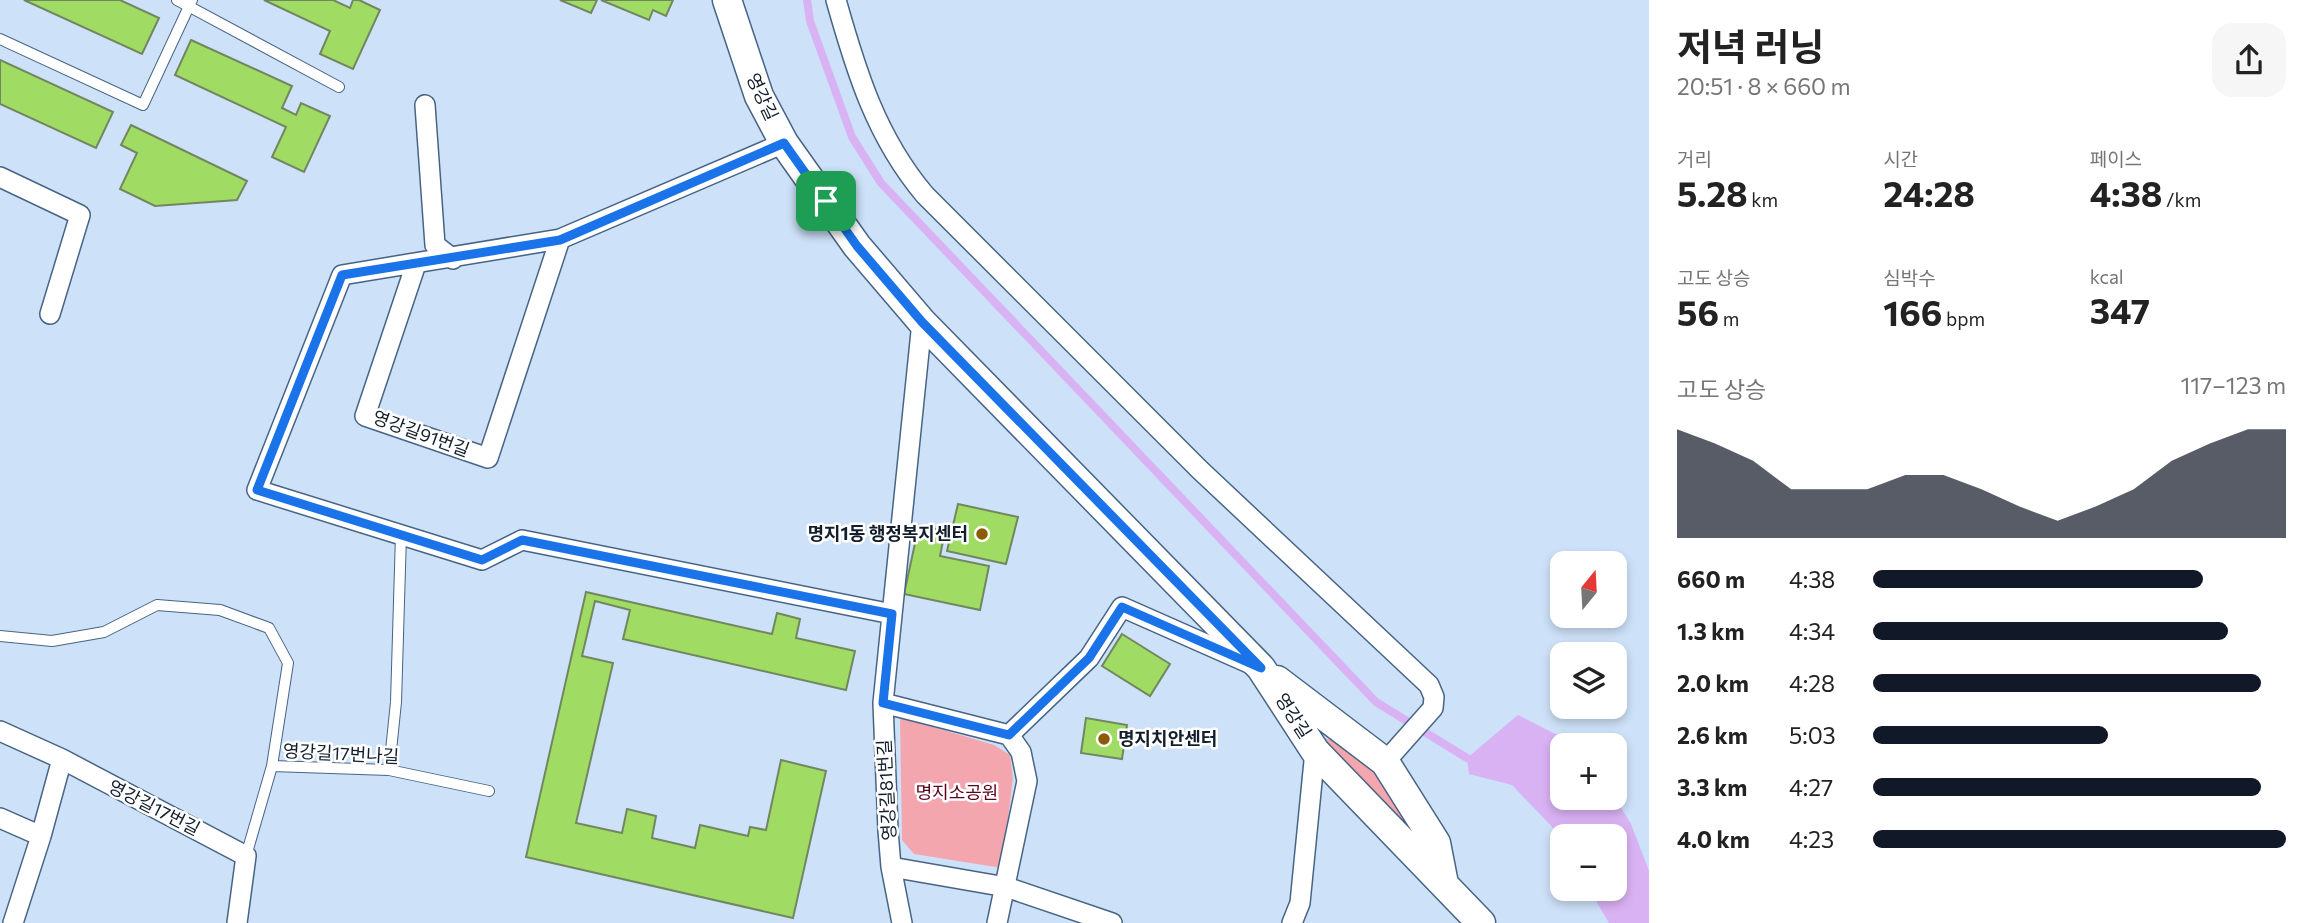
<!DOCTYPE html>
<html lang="ko">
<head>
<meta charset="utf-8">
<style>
  :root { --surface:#fff; --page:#f6f6f6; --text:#222; --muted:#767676; --accent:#111827 }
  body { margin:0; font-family:Commissioner,"Noto Sans KR",sans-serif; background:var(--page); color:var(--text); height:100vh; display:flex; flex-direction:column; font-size:26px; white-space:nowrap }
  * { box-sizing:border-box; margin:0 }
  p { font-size:23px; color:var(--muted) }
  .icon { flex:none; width:38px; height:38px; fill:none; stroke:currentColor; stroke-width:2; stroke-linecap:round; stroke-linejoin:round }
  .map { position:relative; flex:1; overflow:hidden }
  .panel { display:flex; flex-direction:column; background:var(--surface); width:665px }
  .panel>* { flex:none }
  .needle { width:46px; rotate:18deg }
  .controls { position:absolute; left:1550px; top:551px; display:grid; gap:14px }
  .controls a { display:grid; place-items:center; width:77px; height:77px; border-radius:14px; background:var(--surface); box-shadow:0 4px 10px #0003; font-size:35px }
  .pin { position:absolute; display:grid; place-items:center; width:60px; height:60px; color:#fff; margin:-30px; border-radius:14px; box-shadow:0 4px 10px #0006 }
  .round { display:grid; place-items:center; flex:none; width:74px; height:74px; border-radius:21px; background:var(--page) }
  .overview { display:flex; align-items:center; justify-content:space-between; height:119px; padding:0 28px }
  h1 { font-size:38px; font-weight:700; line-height:52px }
  .figures { display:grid; grid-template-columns:repeat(3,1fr); gap:10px; height:119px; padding:7px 28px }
  .figures div { display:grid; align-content:center }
  .figures b { font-size:35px; font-weight:700 }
  .figures small { font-size:19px; font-weight:400 }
  .figures p { font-size:19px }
  .chart { height:196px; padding:14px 28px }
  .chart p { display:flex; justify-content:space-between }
  .chart svg { width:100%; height:126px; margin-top:7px; fill:var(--accent); opacity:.7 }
  ul { padding:0 28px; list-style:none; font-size:23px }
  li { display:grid; grid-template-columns:112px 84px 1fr; align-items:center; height:52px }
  li i { height:18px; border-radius:9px; background:var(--accent) }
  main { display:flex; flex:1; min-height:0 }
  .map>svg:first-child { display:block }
</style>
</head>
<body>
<main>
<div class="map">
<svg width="1649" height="923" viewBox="0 0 1649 923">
  <rect width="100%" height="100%" fill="#cde1f8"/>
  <path fill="#f4a6af" d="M900,717L994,745L1010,755L1013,778L1002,868L914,854L902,840Z
    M1324,738L1331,740L1376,769L1418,837L1324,742Z"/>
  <path fill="#d9b2f3" d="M1518,715L1565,739L1571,745L1563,746V798H1615L1631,824L1649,871V923H1609L1589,889H1615V836H1563V843L1556,831L1512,785L1469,774L1467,758Z"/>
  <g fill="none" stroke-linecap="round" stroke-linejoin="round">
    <path stroke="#d9b2f3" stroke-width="8" d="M807,0L810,21L852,137L881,183L1376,702L1467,758"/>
  </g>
  <path fill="#a0dc64" stroke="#728760" stroke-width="2" d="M24,0H120L159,18L142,54Z
    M264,0H333L350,8L353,0H359L380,10L353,69L320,54L330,31Z
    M560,0H597L591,13Z
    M601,0H673L666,16L653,10L649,20Z
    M191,40L292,86L282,108L296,115L301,103L330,116L304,172L272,157L286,127L175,75Z
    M0,60L113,112L96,148L0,104Z
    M131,125L247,181L237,200L155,206L120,189L137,153L121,145Z
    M958,504L1018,517L1006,564L947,551Z
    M919,525L945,531L940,556L989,566L980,610L904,594Z
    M586,592L772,634L777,613L800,619L796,638L855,651L846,690L623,639L630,610L595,601L582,656L613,663L576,823L622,833L627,809L656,816L652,838L695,848L700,825L748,836L750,827L766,830L781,760L826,771L793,918L526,857Z
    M1122,634L1170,664L1150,696L1102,666Z
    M1086,718L1127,725L1122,759L1081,753Z"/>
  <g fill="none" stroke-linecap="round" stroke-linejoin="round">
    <g stroke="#476485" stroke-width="12">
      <path id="lane" d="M177,0L339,87
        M0,39L143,105L192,0
        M0,636L52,641L104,632L157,605L220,610L269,628L288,663L272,766L246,856
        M272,766L389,770L489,791
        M389,770L396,702L401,535"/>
    </g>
    <g stroke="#476485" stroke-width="22">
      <path id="street" d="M836,0C856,71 876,137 925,195L1200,470L1429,685L1434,697L1433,708L1385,762
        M425,105L435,245L453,259
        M784,143L560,239L342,275L257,490L482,560L522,540L892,614
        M0,177L80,215L50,314
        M416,264L365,416L488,458L560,239
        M883,703L1009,735L1021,752L1027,781L997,923
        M0,731L62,759L246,856L237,923
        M1009,735L1089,658L1122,607L1251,664
        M0,818L41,836
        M891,867L1006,887L1112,923
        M13,923L41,836L62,759
        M902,923L891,867L888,830L883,703L922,322
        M1292,923L1300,903L1315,751"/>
    </g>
    <g stroke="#476485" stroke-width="31">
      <path id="secondary" d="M727,0L759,96L784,143L857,246L922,322L1261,668L1315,751L1481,923
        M1277,680L1385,762L1436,843L1444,884"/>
    </g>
    <use href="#lane" stroke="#fff" stroke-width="10"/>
    <use href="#street" stroke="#fff" stroke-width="19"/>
    <use href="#secondary" stroke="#fff" stroke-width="28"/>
  </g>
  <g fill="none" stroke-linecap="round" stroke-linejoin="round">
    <g stroke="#fff" stroke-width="14">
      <path id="route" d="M784,143L857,246L922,322L1261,668L1122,607L1089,658L1009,735L883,703L892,614L522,540L482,560L257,490L342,275L560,240Z"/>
    </g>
    <use href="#route" stroke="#1a73e8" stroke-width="9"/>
  </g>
  <g fill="#8d5a06" stroke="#fff" stroke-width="2.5">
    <circle cx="982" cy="534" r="7"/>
    <circle cx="1104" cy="739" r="7"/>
  </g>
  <g text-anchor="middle" stroke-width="5" stroke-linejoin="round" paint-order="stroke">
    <g font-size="18" fill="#121e2b" stroke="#fff">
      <text transform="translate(762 97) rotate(65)" y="6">영강길</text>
      <text transform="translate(421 434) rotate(20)" y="6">영강길91번길</text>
      <text transform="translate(1293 716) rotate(57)" y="6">영강길</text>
      <text transform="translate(341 754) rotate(3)" y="6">영강길17번나길</text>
      <text transform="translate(887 790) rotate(-93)" y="6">영강길81번길</text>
      <text transform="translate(154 808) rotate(27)" y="6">영강길17번길</text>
    </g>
    <g font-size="18" font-weight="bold" fill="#121e2b" stroke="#fff" text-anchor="end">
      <text x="968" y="540">명지1동 행정복지센터</text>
      <text x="1118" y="745" text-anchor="start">명지치안센터</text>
    </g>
    <g font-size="18" fill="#5b041f" stroke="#fff">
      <text x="957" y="799">명지소공원</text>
    </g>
  </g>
</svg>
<div class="controls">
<a><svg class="needle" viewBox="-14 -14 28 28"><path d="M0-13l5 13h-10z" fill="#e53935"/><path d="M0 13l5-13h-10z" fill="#767676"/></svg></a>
<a><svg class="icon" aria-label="layers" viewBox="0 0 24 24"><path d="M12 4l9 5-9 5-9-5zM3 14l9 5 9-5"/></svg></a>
<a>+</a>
<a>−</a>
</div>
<div class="pin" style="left:826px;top:201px;background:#1e9e55"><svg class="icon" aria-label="arrive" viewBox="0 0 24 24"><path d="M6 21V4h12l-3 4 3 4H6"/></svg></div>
</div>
<section class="panel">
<div class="overview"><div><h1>저녁 러닝</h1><p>20:51 · 8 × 660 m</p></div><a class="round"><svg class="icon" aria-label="share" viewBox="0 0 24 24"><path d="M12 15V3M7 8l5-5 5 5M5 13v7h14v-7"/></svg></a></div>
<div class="figures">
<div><p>거리</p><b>5.28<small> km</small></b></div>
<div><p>시간</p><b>24:28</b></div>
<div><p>페이스</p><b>4:38<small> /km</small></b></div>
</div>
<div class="figures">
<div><p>고도 상승</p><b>56<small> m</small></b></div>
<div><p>심박수</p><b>166<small> bpm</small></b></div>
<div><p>kcal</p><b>347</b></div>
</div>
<div class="chart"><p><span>고도 상승</span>117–123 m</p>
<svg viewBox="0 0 160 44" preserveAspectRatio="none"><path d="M0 44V6L10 11L20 17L30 27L40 27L50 27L60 22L70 22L80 27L90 33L100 38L110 33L120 27L130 17L140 11L150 6L160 6V44z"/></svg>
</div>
<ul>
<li><b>660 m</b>4:38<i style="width:80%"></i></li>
<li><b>1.3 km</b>4:34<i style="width:86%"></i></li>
<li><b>2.0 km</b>4:28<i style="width:94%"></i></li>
<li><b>2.6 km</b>5:03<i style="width:57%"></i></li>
<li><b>3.3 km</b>4:27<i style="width:94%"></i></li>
<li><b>4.0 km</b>4:23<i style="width:100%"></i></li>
</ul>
</section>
</main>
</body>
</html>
